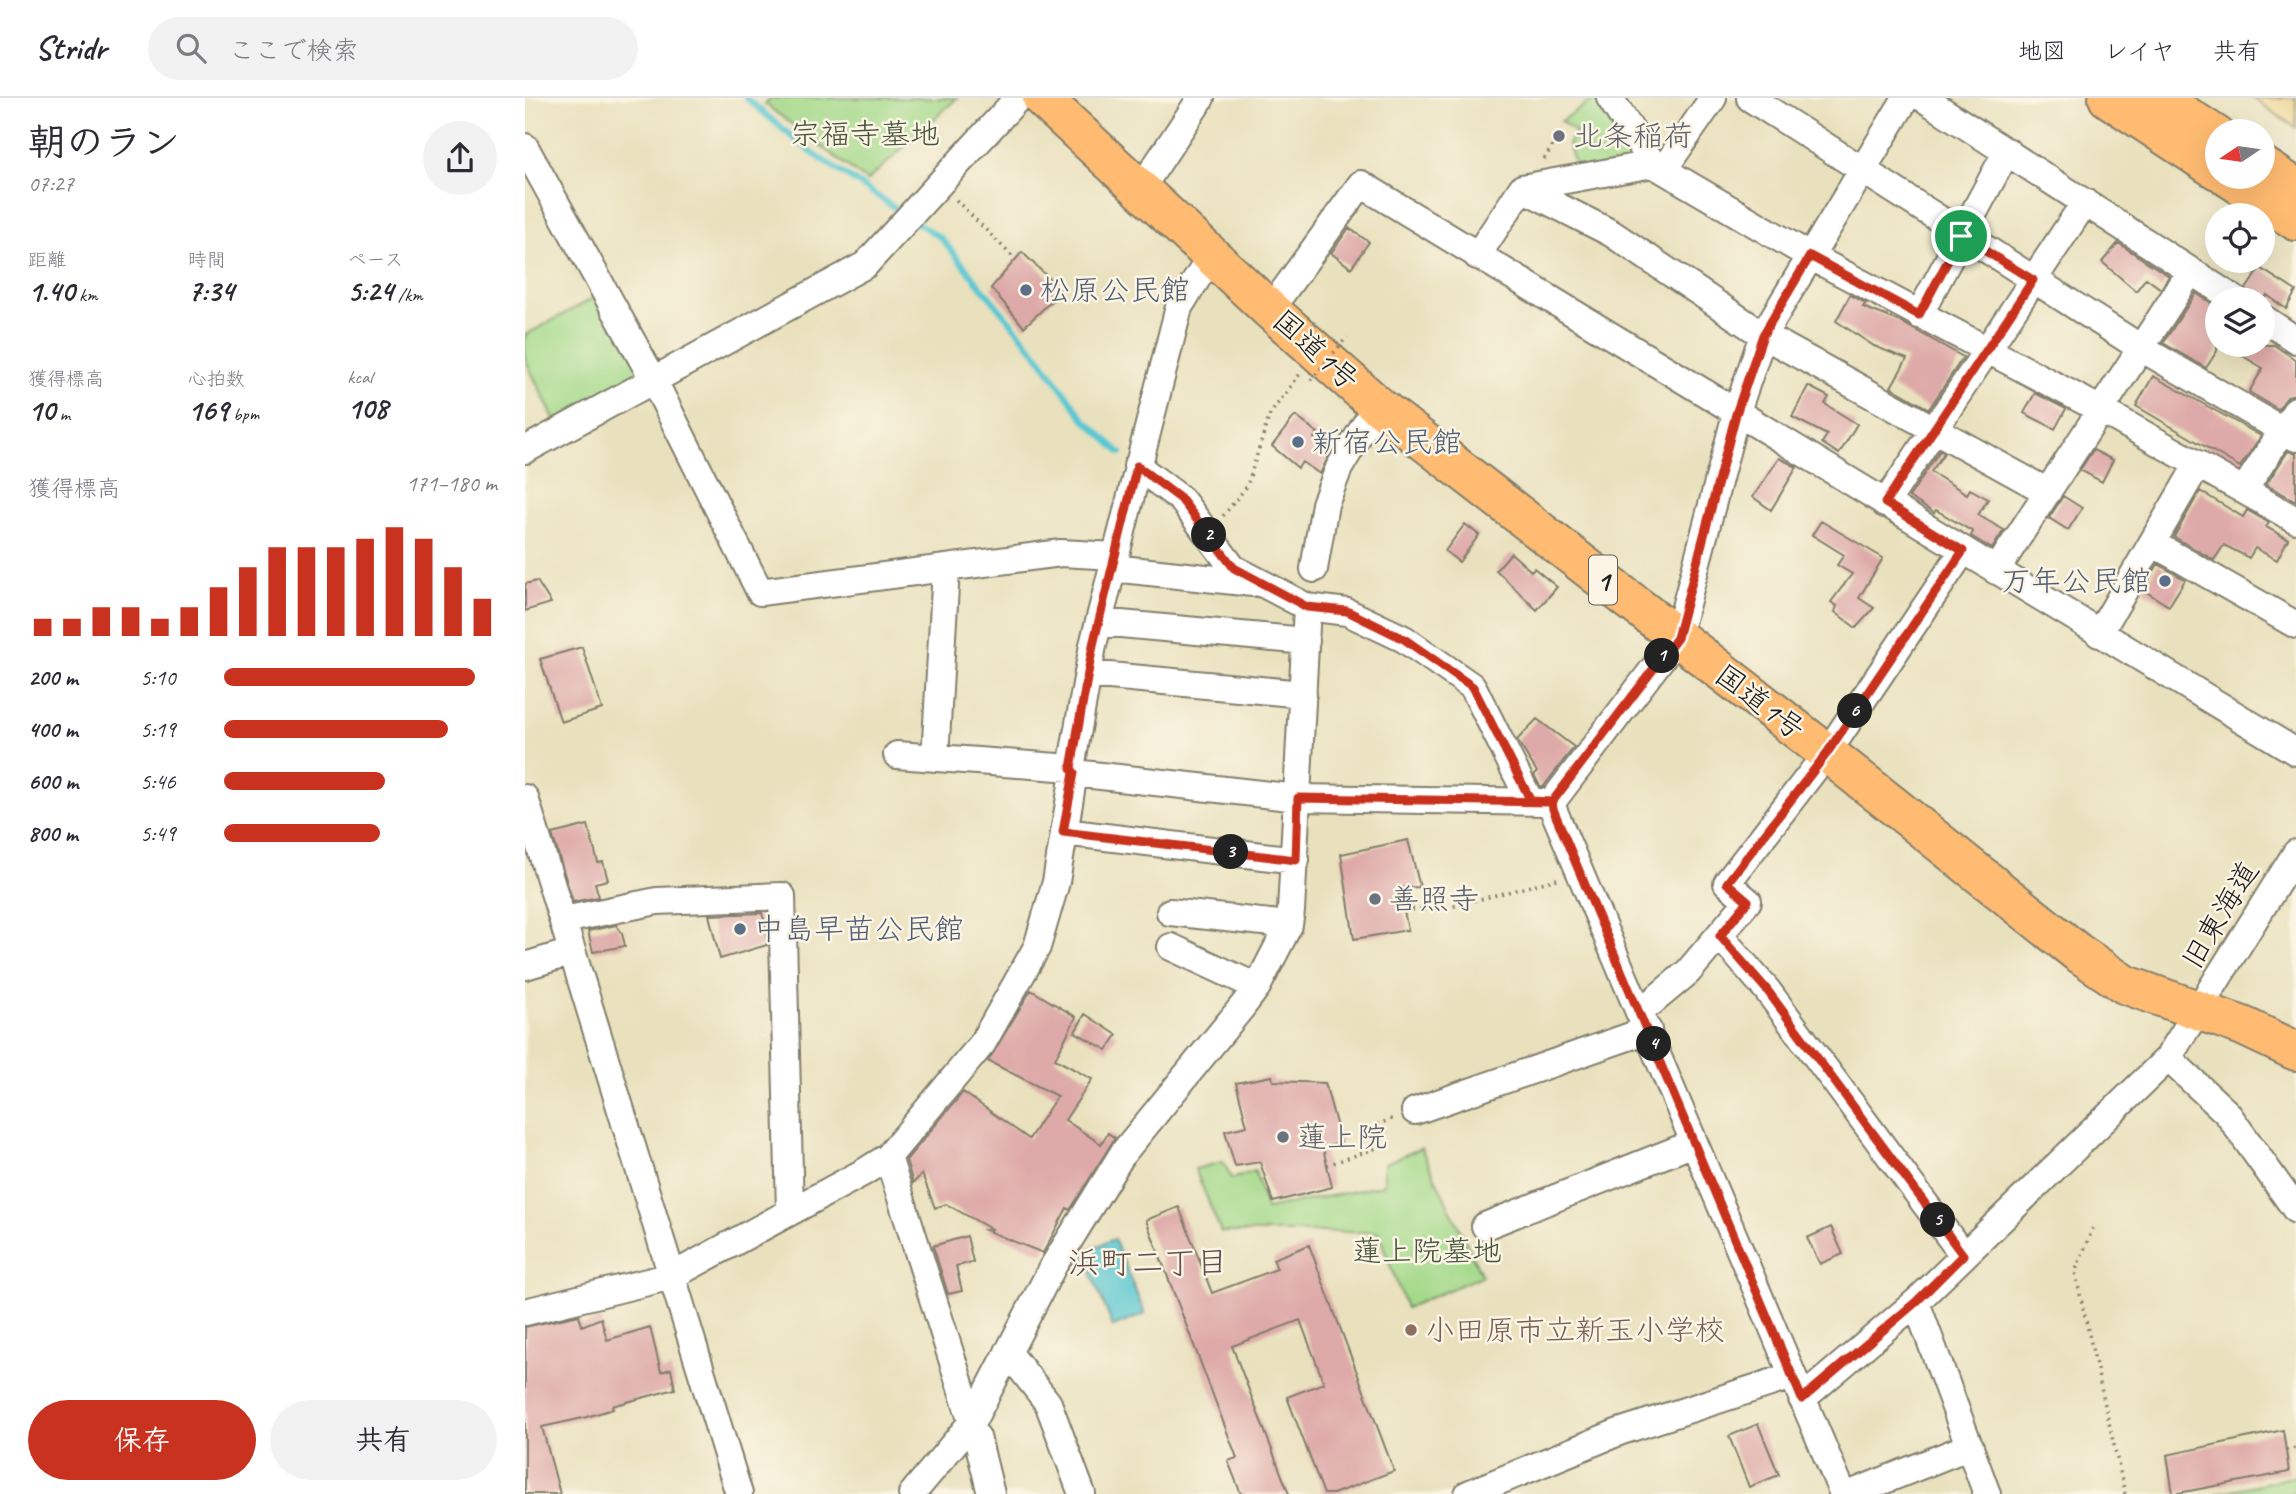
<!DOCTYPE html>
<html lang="ja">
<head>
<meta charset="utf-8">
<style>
  :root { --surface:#fff; --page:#f2f2f3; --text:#2b2b33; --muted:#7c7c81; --line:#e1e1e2; --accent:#c8321e }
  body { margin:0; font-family:Caveat,"Klee One",sans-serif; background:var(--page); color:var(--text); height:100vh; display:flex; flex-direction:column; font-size:26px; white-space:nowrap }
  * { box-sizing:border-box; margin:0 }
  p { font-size:23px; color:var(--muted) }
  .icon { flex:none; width:38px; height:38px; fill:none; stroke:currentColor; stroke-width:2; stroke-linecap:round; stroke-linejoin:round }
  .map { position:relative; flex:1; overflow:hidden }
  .side { display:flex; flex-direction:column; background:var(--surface); width:525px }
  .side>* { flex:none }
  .needle { width:46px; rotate:257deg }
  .controls { position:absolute; left:1680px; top:21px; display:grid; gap:14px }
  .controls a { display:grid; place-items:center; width:70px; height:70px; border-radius:50%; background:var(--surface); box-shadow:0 7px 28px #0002; font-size:35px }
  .pin { position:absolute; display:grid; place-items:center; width:60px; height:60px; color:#fff; margin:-30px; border:4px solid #fff; border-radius:50%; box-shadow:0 2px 7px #0007 }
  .km { position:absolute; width:35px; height:35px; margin:-18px; border-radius:50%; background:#222; color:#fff; font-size:19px; line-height:35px; text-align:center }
  .round { display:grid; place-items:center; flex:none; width:74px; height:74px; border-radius:37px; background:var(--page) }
  .summary { display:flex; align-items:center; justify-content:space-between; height:119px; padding:0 28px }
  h1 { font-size:38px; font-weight:700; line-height:52px }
  .metrics { display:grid; grid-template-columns:repeat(3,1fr); gap:10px; height:119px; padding:7px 28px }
  .metrics div { display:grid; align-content:center }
  .metrics b { font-size:30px; font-weight:700 }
  .metrics small { font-size:19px; font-weight:400 }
  .metrics p { font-size:19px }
  .chart { height:196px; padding:14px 28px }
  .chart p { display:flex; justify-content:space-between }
  .chart svg { width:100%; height:126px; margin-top:7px; stroke:var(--accent); stroke-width:6 }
  .cta { display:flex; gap:14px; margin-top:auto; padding:14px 28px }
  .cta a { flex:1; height:80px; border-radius:42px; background:var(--accent); color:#fff; font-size:28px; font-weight:700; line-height:80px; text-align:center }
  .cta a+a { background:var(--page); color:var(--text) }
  ul { padding:0 28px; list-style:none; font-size:23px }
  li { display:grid; grid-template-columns:112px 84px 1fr; align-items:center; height:52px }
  li i { height:18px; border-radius:9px; background:var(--accent) }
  header { display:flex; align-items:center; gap:42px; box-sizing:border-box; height:98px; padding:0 35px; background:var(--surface); border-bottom:2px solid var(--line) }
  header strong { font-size:33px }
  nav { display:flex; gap:38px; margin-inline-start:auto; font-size:24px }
  .search { width:490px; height:63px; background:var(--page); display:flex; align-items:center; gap:18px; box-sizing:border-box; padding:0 24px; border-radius:38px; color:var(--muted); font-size:26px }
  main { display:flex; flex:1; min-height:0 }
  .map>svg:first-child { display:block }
</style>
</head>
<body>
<header>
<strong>Stridr</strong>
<div class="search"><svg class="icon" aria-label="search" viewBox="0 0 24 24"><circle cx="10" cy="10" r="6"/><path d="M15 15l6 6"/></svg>ここで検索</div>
<nav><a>地図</a><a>レイヤ</a><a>共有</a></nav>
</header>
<main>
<section class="side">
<div class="summary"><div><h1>朝のラン</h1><p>07:27</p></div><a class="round"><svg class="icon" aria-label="share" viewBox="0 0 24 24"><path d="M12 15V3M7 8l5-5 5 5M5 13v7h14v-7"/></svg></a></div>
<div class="metrics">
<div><p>距離</p><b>1.40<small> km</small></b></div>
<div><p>時間</p><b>7:34</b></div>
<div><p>ペース</p><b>5:24<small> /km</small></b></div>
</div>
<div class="metrics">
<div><p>獲得標高</p><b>10<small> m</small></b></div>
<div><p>心拍数</p><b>169<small> bpm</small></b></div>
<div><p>kcal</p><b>108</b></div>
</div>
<div class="chart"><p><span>獲得標高</span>171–180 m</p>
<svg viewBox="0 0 160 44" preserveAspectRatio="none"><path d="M5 44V38M15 44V38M25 44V34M35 44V34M45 44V38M55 44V34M65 44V27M75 44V20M85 44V13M95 44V13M105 44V13M115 44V10M125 44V6M135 44V10M145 44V20M155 44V31"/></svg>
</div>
<ul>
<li><b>200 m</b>5:10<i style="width:92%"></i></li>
<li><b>400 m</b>5:19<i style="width:82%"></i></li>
<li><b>600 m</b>5:46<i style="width:59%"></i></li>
<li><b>800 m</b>5:49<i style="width:57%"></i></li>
</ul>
<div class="cta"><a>保存</a><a>共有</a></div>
</section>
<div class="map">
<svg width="1771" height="1396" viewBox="0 0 1771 1396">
  <rect width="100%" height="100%" fill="#fcf5e5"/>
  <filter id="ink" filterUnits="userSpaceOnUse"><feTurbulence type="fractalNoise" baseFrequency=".0143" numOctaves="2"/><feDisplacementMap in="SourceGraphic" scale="14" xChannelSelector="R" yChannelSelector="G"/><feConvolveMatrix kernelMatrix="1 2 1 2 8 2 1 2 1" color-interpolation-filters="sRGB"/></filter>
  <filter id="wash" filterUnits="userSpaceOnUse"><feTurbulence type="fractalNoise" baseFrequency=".00686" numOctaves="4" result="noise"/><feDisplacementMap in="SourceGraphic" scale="28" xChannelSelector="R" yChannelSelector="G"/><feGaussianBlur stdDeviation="1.57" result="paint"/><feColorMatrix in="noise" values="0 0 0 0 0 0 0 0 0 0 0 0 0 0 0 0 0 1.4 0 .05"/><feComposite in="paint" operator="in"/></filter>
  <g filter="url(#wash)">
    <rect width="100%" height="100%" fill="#e9e1bd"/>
    <path fill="#a3d989" stroke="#607a52" stroke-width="2" d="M246,0H432L342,83L240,6Z
      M1071,0H1079L1120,62L1053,75L1043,46L1051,34L1036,23Z
      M74,197L120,278L32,327L0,261V237Z
      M896,1050L957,1178L881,1210L853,1134H696L670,1071L698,1064L707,1081L730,1073L741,1111L859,1087V1066Z
      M1771,1378V1396H1691Z"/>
    <path fill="#eeda9e" stroke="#857b5d" stroke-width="2" d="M1728,0H1771V30Z"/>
    <path fill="#5bc7d2" stroke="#3c7277" stroke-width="2" d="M589,1141L620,1216L588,1229L558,1154Z"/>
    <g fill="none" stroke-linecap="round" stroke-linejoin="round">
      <path stroke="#5bc7d2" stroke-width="6" d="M221,0L284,53L378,115
        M389,123L416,140L512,256L559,321L596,355"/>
    </g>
    <g id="blocks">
      <path fill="#deaaa9" d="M824,130L844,144L826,170L806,155Z
        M1593,145L1644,178L1636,191L1621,180L1611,193L1577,164Z
        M497,154L537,193L499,229L466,190Z
        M1735,170L1771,193L1761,211L1742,197L1739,201H1725L1721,191Z
        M1671,195L1692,209V253L1681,270L1638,245Z
        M1325,197L1341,205L1338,209L1376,224L1438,259L1404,311L1366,289L1382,261L1349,248L1311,223Z
        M1699,247H1749L1771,262V296L1763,298L1753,311L1724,294L1738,270Z
        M1628,278L1736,338L1715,369L1611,308Z
        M1283,288L1304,299L1300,306L1332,326L1314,356L1297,345L1302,337L1267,319Z
        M1510,295L1541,311L1530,331L1499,315Z
        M770,318L793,335L789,340L807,351L795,376L777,364L773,370L747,348Z
        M1415,352L1419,355L1406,374L1442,396L1445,391L1463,401L1453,417L1479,432L1467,451L1446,438L1448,434L1411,412L1409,415L1384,399Z
        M1568,352L1588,362L1577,384L1555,372Z
        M1763,353L1771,356V403L1741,387Z
        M1254,360L1272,369L1246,412L1228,399Z
        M1675,393L1718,419L1722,412L1744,425L1741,429L1763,441L1752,462L1730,450L1724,460L1699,447L1689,462L1649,439Z
        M1538,398L1557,410L1543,432L1524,420Z
        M1296,423L1358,460L1334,500L1349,510L1331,530L1310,514L1312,508L1306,504L1327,476L1312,467L1319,457L1287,437Z
        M940,426L954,437L934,464L920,453Z
        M986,455L1006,473L1009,470L1032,489L1012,512L971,472Z
        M1633,466L1660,482L1644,508L1618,492Z
        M12,483L26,505L0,513V486Z
        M57,549L77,611L36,624L15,561Z
        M1012,621L1049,649L1019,688H1015L1009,677L1012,674L992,642Z
        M63,727L73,765L78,764L83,782L70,785L74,799L48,804L27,736Z
        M883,742L895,789L874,790L883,832L829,841L816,756Z
        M237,815L242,831V847L195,861L184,817Z
        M91,827L97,835L100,848L68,854L63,833Z
        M506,892L551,919L530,961L567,981L540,1022L576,1046L583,1035L590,1040L545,1112L542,1110L518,1155L460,1132L466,1131L421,1106L410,1110L397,1076L388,1085L381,1062L438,994L504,1041L532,998L463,963Z
        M560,916L592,937L582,952L550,934Z
        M747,978L748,983L800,985L816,1044L798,1050L807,1089L748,1104L735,1064L710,1068L700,1033L722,1028L711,985Z
        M654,1109L687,1195L752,1171L748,1161L784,1147L869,1373L808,1396H799L762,1299L799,1285L775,1222L707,1248L764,1396H716L703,1363L712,1360L621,1122Z
        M1306,1129L1318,1156L1295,1166L1282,1140Z
        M442,1138L448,1164L431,1168L437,1193L423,1196L408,1148Z
        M54,1217L57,1228L76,1220L82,1242L125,1229L136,1274L146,1271L150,1291L87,1308L88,1311L58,1320L17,1329L35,1396H0V1229Z
        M1233,1326L1254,1377L1224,1389L1204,1338Z
        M1758,1332L1764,1374L1648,1396L1642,1357Z"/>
    </g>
  </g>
  <g filter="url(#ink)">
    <use href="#blocks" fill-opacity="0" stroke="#827e6c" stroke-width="2"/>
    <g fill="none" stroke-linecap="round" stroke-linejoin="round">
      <g stroke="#827e6c" stroke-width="30">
        <path id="minor" d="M1085,0L1128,66L1285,158L1576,312L1771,422
          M1225,0L1616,250L1771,340
          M1398,0L1709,201
          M0,49L128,281L235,494L536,455L590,458
          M1139,71L1188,0
          M997,90L1086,135L1238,237L1523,394
          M615,92L676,0
          M952,158L997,90L1128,66
          M745,212L836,86L1771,654
          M1394,217L1482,53
          M1738,220L1771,242
          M0,352L340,167L493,0
          M612,368L656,401L708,470L782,509L822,514L879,541L948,589L1005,703
          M1719,392L1771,312
          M1360,406L1560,104
          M1629,446L1771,527
          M587,470L728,485
          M789,471L800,406L814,370L852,307
          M1471,473L1666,173
          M574,524L781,543
          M1574,536L1673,366
          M563,576L778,596
          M372,657L546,670
          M410,660L421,471
          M549,675L773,700L1018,704
          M0,700L214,1396
          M539,734L771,762
          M645,814L764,827
          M39,822L132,803L257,798L265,1114
          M1195,838L1242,892L1438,1157
          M646,849L732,889
          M0,868L47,854
          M1115,914L1163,874L1223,803L1202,785L1302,655L1438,453
          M1643,960L1702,1015L1771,1112
          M890,1013L1123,932
          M363,1059L447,1324
          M960,1128L1169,1045
          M1391,1204L1462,1396
          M0,1214L147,1178L339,1074L363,1059L457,946L512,849L531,784L549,675L546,670L568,547L654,209L687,157
          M483,1254L523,1305L557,1396
          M1277,1301L1391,1204L1643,960L1771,755
          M452,1339L466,1396
          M387,1396L447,1324L527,1170L598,1055L717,909L732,889L764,827L766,813L782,509
          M943,1396L1094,1334L1267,1278
          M1318,1396L1028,711L1027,704L1152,540L1211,316L1238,237L1381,0
          M1325,1396L1445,1348"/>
      </g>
      <g stroke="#827e6c" stroke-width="42">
        <path id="highway" d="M517,0L745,212L852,307L1302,655L1552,854L1599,886L1718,928L1771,953
          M1583,0L1692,72
          M1634,0L1692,38
          M1738,68L1771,90
          M1703,79L1771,123"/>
      </g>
      <path stroke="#827e6c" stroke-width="3.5" stroke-dasharray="2 5" stroke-linecap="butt" d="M1019,61L1029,46
        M431,102L491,162
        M698,418L722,388L745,316L775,276
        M880,812L922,810L1032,781
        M802,1067L852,1050L851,1027L869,1020
        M1568,1130L1550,1174L1600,1396
        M1761,1352L1771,1350"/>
      <use href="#minor" stroke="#fff" stroke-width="26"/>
      <use href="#highway" stroke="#ffbb71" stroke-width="38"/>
      <path stroke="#827e6c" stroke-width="3.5" stroke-dasharray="2 5" stroke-linecap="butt" d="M786,282L822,239"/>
    </g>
  </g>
  <g fill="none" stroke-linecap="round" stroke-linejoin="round" filter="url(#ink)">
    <g stroke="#fff" stroke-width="14">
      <path id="route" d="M1436,138L1394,217L1285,158L1238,237L1211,316L1152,540L1027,704L1006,703L948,589L879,541L822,513L782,509L709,470L656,401L612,368L568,547L546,670L549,675L538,734L771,762L773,700L1027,704L1028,711L1277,1301L1391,1204L1438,1157L1242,892L1195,838L1223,803L1202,785L1302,655L1438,453L1360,405L1508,182L1436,138"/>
    </g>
    <use href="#route" stroke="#c8321e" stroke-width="9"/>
  </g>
  <g fill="#6b7280" stroke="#fcf5e5" stroke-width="2.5">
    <circle cx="1034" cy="38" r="7"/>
    <circle cx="850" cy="801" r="7"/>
    <circle cx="758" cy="1039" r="7"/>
  </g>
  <g fill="#5c6f8a" stroke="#fcf5e5" stroke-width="2.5">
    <circle cx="501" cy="192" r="7"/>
    <circle cx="773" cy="344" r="7"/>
    <circle cx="1640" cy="483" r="7"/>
    <circle cx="215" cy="831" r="7"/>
  </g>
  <circle fill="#8d6e63" stroke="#fcf5e5" stroke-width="2.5" cx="886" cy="1232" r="7"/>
  <g text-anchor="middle" stroke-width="5" stroke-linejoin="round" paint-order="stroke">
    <rect fill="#fcf5e5" stroke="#5f5d58" stroke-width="2" x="1064" y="457.5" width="28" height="49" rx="5"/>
    <g font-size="28" font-weight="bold" fill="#1c1c1c">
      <text x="1078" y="492">1</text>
    </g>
    <g font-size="30" fill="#44553d" stroke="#fcf5e5">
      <text x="340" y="46">宗福寺墓地</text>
      <text x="902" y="1163">蓮上院墓地</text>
    </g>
    <g font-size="30" fill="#5b616d" stroke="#fcf5e5" text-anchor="start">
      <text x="1048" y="48">北条稲荷</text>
      <text x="864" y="811">善照寺</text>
      <text x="772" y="1049">蓮上院</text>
    </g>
    <g font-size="30" fill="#4e5e75" stroke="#fcf5e5" text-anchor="start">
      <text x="515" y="202">松原公民館</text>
      <text x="787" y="354">新宿公民館</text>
      <text x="1626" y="493" text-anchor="end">万年公民館</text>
      <text x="229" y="841">中島早苗公民館</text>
    </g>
    <g font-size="30" fill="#1c1c1c" stroke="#fcf5e5">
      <text transform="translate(791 252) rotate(42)" y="10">国道1号</text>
      <text transform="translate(1235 604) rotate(37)" y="10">国道1号</text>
      <text transform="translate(1695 817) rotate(-59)" y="10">旧東海道</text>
    </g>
    <g font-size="30" fill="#785e54" stroke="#fcf5e5" text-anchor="start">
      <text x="900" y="1242">小田原市立新玉小学校</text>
    </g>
    <g font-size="32" fill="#604e4d" stroke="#fcf5e5">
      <text x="623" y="1175">浜町二丁目</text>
    </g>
  </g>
</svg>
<div class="controls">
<a><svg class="needle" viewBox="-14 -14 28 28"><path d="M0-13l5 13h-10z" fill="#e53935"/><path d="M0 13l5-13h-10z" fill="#7c7c81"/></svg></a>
<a><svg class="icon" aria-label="locate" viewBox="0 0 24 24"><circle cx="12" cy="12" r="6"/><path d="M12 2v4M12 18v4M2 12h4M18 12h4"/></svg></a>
<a><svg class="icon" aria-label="layers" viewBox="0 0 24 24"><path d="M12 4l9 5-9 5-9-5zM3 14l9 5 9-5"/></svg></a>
</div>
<div class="pin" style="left:1436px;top:138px;background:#1e9e55"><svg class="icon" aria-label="arrive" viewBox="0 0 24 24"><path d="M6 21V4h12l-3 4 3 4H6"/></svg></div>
<b class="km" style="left:1137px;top:558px">1</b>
<b class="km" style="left:684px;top:437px">2</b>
<b class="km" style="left:706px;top:754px">3</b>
<b class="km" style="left:1129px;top:946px">4</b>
<b class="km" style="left:1413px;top:1122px">5</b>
<b class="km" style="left:1330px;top:613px">6</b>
</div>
</main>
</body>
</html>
